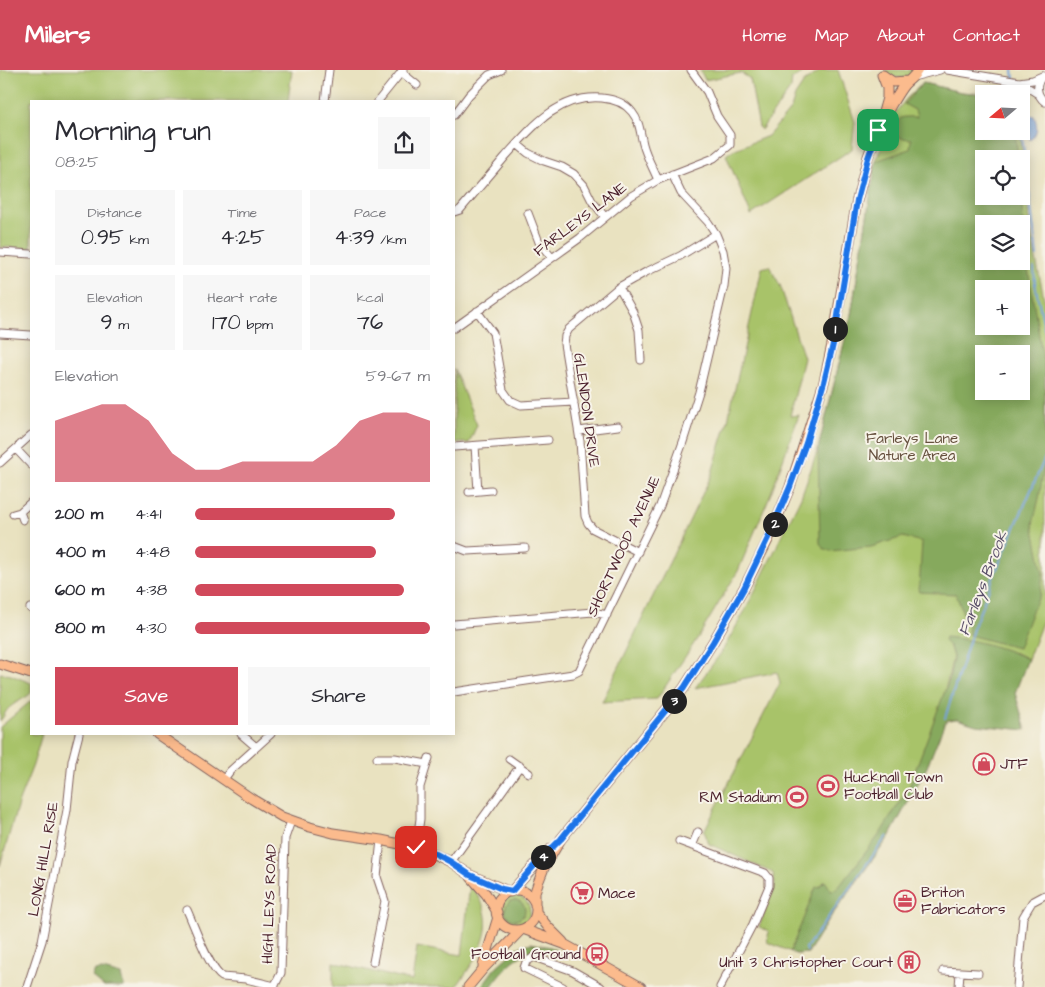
<!DOCTYPE html>
<html lang="en">
<head>
<meta charset="utf-8">
<style>
  :root { --surface:#fff; --page:#f7f7f7; --text:#2b2b33; --muted:#7c7c81; --accent:#d1495b }
  body { margin:0; font-family:"Architects Daughter",sans-serif; background:var(--page); color:var(--text); height:100vh; display:flex; flex-direction:column; font-size:19px; white-space:nowrap }
  * { box-sizing:border-box; margin:0 }
  p { font-size:16px; color:var(--muted) }
  .icon { flex:none; width:28px; height:28px; fill:none; stroke:currentColor; stroke-width:2; stroke-linecap:round; stroke-linejoin:round }
  .map { position:relative; flex:1; overflow:hidden }
  .panel { position:absolute; left:30px; top:30px; width:425px; height:635px; display:flex; flex-direction:column; background:var(--surface); border-radius:0px; box-shadow:0 2px 12px #0003 }
  .panel>* { flex:none }
  .needle { width:32px; rotate:251deg }
  .tools { position:absolute; left:975px; top:15px; display:grid; gap:10px }
  .tools a { display:grid; place-items:center; width:55px; height:55px; border-radius:0px; background:var(--surface); box-shadow:0 2px 12px #0003; font-size:25px }
  .pin { position:absolute; display:grid; place-items:center; width:42px; height:42px; color:#fff; margin:-21px; border-radius:10px; box-shadow:0 2px 8px #0006 }
  .km { position:absolute; width:25px; height:25px; margin:-12px; border-radius:50%; background:#222; color:#fff; font-size:14px; line-height:25px; text-align:center }
  .round { display:grid; place-items:center; flex:none; width:52px; height:52px; border-radius:0px; background:var(--page) }
  .headline { display:flex; align-items:center; justify-content:space-between; height:85px; padding:0 25px }
  h1 { font-size:28px; font-weight:600; line-height:38px }
  .figures { display:grid; grid-template-columns:repeat(3,1fr); gap:8px; height:85px; padding:5px 25px }
  .figures div { display:grid; align-content:center; border-radius:0px; background:var(--page); text-align:center }
  .figures b { font-size:21px; font-weight:600 }
  .figures small { font-size:14px; font-weight:400 }
  .figures p { font-size:14px }
  .chart { height:140px; padding:10px 25px }
  .chart p { display:flex; justify-content:space-between }
  .chart svg { width:100%; height:90px; margin-top:5px; fill:var(--accent); opacity:.7 }
  .button { display:flex; gap:10px; margin-top:auto; padding:10px 25px }
  .button a { flex:1; height:58px; border-radius:0px; background:var(--accent); color:#fff; font-size:20px; font-weight:600; line-height:58px; text-align:center }
  .button a+a { background:var(--page); color:var(--text) }
  ul { padding:0 25px; list-style:none; font-size:16px }
  li { display:grid; grid-template-columns:80px 60px 1fr; align-items:center; height:38px }
  li i { height:12px; border-radius:6px; background:var(--accent) }
  header { display:flex; align-items:center; gap:30px; box-sizing:border-box; height:70px; padding:0 25px; background:var(--accent); color:#fff }
  header strong { font-size:24px }
  nav { display:flex; gap:28px; margin-inline-start:auto; font-size:18px }
  .map>svg:first-child { display:block }
</style>
</head>
<body>
<header>
<strong>Milers</strong>
<nav><a>Home</a><a>Map</a><a>About</a><a>Contact</a></nav>
</header>
<div class="map">
<svg width="1045" height="917" viewBox="0 0 1045 917">
  <rect width="100%" height="100%" fill="#f7f3e8"/>
  <filter id="ink" filterUnits="userSpaceOnUse"><feTurbulence type="fractalNoise" baseFrequency=".02" numOctaves="2"/><feDisplacementMap in="SourceGraphic" scale="10" xChannelSelector="R" yChannelSelector="G"/><feConvolveMatrix kernelMatrix="1 2 1 2 8 2 1 2 1" color-interpolation-filters="sRGB"/></filter>
  <filter id="wash" filterUnits="userSpaceOnUse"><feTurbulence type="fractalNoise" baseFrequency=".0096" numOctaves="4" result="noise"/><feDisplacementMap in="SourceGraphic" scale="20" xChannelSelector="R" yChannelSelector="G"/><feGaussianBlur stdDeviation="1.12" result="paint"/><feColorMatrix in="noise" values="0 0 0 0 0 0 0 0 0 0 0 0 0 0 0 0 0 1.4 0 .05"/><feComposite in="paint" operator="in"/></filter>
  <g filter="url(#wash)">
    <rect width="100%" height="100%" fill="#e9e2c0"/>
    <path fill="#a8c369" stroke="#79714a" fill-rule="evenodd" d="M0,0H292L288,31H31V178L0,177Z
      M700,0H810L792,9L791,18L761,60L759,57L750,9L741,3L705,10Z
      M822,0H838L855,52L852,79L751,145L726,85L733,80L768,66L791,39L795,26L805,11Z
      M885,0H914L906,8C897,8 890,8 885,0Z
      M923,13L961,22L984,24V61H1020L1030,160L1045,233V545L1028,589L1016,583L944,571L950,577L953,587L927,697L889,767L827,852L808,883L796,884L767,872L769,861L759,857L775,814L773,803L709,774L704,761L780,613L777,602L695,618L721,583L746,539L801,427L818,379L851,245L876,91L894,44L907,28ZM984,89H1021V126H984ZM984,154H1021V191H984ZM984,219H1021V256H984ZM984,284H1021V321H984Z
      M769,196L780,215L804,288L790,346L799,345L771,423L738,501L699,566L657,629L602,632L711,406L728,350L762,198Z
      M454,299L477,355L469,373H459L454,371Z
      M0,603L11,605L31,613V623C24,630 14,632 7,640C4,644 4,647 0,651Z
      M31,631V664H42L33,695L19,731L0,796V657Z
      M470,815C503,852 480,884 456,917H333V892L412,911L417,877L462,885Z
      M500 841a15 15 0 1 1 30 0a15 15 0 1 1-30 0Z"/>
    <path fill="#86a95d" stroke="#686444" fill-rule="evenodd" d="M923,13L961,22L984,24V61H1015L1018,89H984V126H1021V125L1025,181L1045,302V392L1039,428L1033,454L1043,504L1040,525L1032,541L1018,578L969,565L967,554L956,524L919,522L922,472L903,467L871,477L830,481L823,478L820,473L818,379L851,245L876,91L910,79L911,69L901,68L895,63C898,45 900,47 917,47L915,40L904,34ZM984,154H1021V191H984ZM984,219H1021V256H984ZM984,284H1021V321H984Z
      M945,567C972,569 1003,577 1028,589L1015,623L1026,660L976,655L957,649L948,650L945,652L927,697L889,767L827,852L808,883L796,884L790,882L816,817H819L825,811L831,820L837,819L880,764L909,717L949,610L953,587L950,577L944,571Z
      M505 840a10 10 0 1 1 20 0a10 10 0 1 1-20 0Z
      M531,873L551,877L564,886C525,875 513,887 491,917H481L495,898L517,878Z
      M103,900L121,905L124,917H104L92,907L95,901Z"/>
    <path fill="#74a2dd" stroke="#5f6084" d="M1029,45L1034,46C1038,55 1038,64 1030,70L1027,52Z"/>
    <g fill="none" stroke-linecap="round" stroke-linejoin="round">
      <path stroke="#74a2dd" stroke-width="2" d="M1013,0L1014,9
        M1015,14L1016,24
        M1021,57L1037,186
        M1034,198L1035,214L1045,261
        M945,648L973,559L995,503L1045,388
        M807,881L806,878L887,766"/>
    </g>
  </g>
  <g filter="url(#ink)">
    <g fill="none" stroke-linecap="round" stroke-linejoin="round">
      <g stroke="#82635f" stroke-width="9">
        <path id="minor" d="M947,0L1019,12L1033,10L1042,6
          M401,2L417,15
          M1043,6C1035,14 1036,25 1045,32
          M913,7L940,0
          M1019,12L1038,24
          M325,31L329,0
          M378,31L403,0
          M454,45L469,25L489,5L501,0
          M517,74L528,83L544,91L562,97L574,104L584,115L592,131L605,147
          M454,142L460,140C475,122 490,105 505,87C531,58 558,24 602,28C613,29 625,33 632,42C640,52 640,62 643,74C646,86 653,98 658,110
          M528,143L539,172L552,188
          M0,182L31,184
          M619,217L633,242L639,260L641,290
          M477,241L493,263L503,320L510,330L521,335L574,332
          M454,258L580,168L631,126L658,110L714,88L730,75V65L717,46L707,22L691,0
          M0,263L31,265
          M579,361L618,356
          M475,376L478,421
          M454,377L548,370
          M16,379L31,395
          M0,393L31,365
          M469,422L491,420
          M20,442L23,450
          M13,444L20,442L31,432
          M454,476L467,481L525,478
          M638,482L593,459L588,453L585,446L580,371L564,274L565,266L569,259L619,217L646,202L680,186L716,164
          M30,538L31,539
          M454,554L593,542L607,545
          M454,622L573,604L579,601L660,436L683,372L699,322L724,216L726,198L723,181L716,164L708,152L681,123L672,104
          M241,664L256,677
          M377,688H395L427,694
          M509,689L529,703
          M224,709L230,701L271,664
          M679,771L765,803L769,808V816L753,854L720,917
          M692,776L698,762
          M416,777L420,749V717L429,688
          M451,792L520,696
          M187,840C194,855 209,899 222,907L246,909L275,916
          M373,892L385,831L377,807L381,770
          M943,901L978,903
          M27,917L42,871L67,740L72,691L79,664
          M274,917L281,903L285,768L291,751
          M563,917L524,898L526,892L534,887L573,901L601,917
          M959,917L960,902
          M1017,917L1023,847L1032,832L1045,825"/>
      </g>
      <g stroke="#82635f" stroke-width="11">
        <path id="major" d="M883,5L893,12L907,11
          M886,44C892,34 897,24 904,15C909,10 914,7 918,0
          M0,594L31,604
          M157,664L252,729L282,747L310,757L333,763L381,770L423,779L451,792L470,805L510,822
          M471,807L486,824L497,842
          M496 840a20 20 0 1 1 40 0a20 20 0 1 1-40 0Z
          M512,821L534,796L552,778
          M535,835V822L538,813L544,798L561,769L684,618L713,572L744,518L769,468L790,417L824,312L833,270L857,130L868,87L878,60L887,28V18L882,5
          M536,842L548,857L563,872
          M523,859L564,874L641,917
          M483,896L498,847
          M468,917L483,899L521,860"/>
      </g>
      <use href="#minor" stroke="#fff" stroke-width="7"/>
      <use href="#major" stroke="#fbbb8d" stroke-width="9"/>
    </g>
  </g>
  <g fill="none" stroke-linecap="round" stroke-linejoin="round" filter="url(#ink)">
    <g stroke="#fff" stroke-width="10">
      <path id="route" d="M416,777L436,784L451,792L470,805L502,819L512,821L534,796L561,769L684,618L713,572L744,518L768,468L790,417L806,373L824,312L834,270L857,130L868,88L878,60"/>
    </g>
    <use href="#route" stroke="#1a73e8" stroke-width="6"/>
  </g>
  <defs>
    <g id="shop-ring" transform="scale(1.125)"><circle r="9.5" fill="#f7f3e8" stroke="#d1495b" stroke-width="1.5"/><path d="M-5-2.5h2.3a2.7 3.5 0 0 1 5.4 0H5L5.5 6h-11ZM-1.5-2.5h3a1.5 2.3 0 0 0-3 0Z" fill="#d1495b"/></g>
    <g id="stadium-ring" transform="scale(1.125)"><circle r="9.5" fill="#f7f3e8" stroke="#d1495b" stroke-width="1.5"/><path d="M0-5a6.5 5 0 1 0 0 10a6.5 5 0 1 0 0-10ZM-3.5-1.8h7v3.6h-7Z" fill="#d1495b"/></g>
    <g id="supermarket-ring" transform="scale(1.125)"><circle r="9.5" fill="#f7f3e8" stroke="#d1495b" stroke-width="1.5"/><path d="M-6-5.5h2.5l.6 2H6L4.5 2H-2.5L-4.4-4H-6ZM-1.5 3.2a1.3 1.3 0 1 0 .1 0ZM3 3.2a1.3 1.3 0 1 0 .1 0Z" fill="#d1495b"/></g>
    <g id="office-ring" transform="scale(1.125)"><circle r="9.5" fill="#f7f3e8" stroke="#d1495b" stroke-width="1.5"/><path d="M-6-3h4V-5.5h4V-3h4V5H-6ZM-1-4.5V-3h2v-1.5ZM-6 0V1H6V0Z" fill="#d1495b"/></g>
    <g id="bus-ring" transform="scale(1.125)"><circle r="9.5" fill="#f7f3e8" stroke="#d1495b" stroke-width="1.5"/><path d="M-5-6H5V4H4V6H2V4H-2V6H-4V4H-5ZM-3.5-4V0h7V-4ZM-3.5 1.2v1.5H-2V1.2ZM2 1.2v1.5H3.5V1.2Z" fill="#d1495b"/></g>
    <g id="building-ring" transform="scale(1.125)"><circle r="9.5" fill="#f7f3e8" stroke="#d1495b" stroke-width="1.5"/><path d="M-4-6H4V6H1V3H-1V6H-4ZM-2.5-4.3h1.7v1.8h-1.7ZM.8-4.3h1.7v1.8H.8ZM-2.5-1h1.7V.8h-1.7ZM.8-1h1.7V.8H.8Z" fill="#d1495b"/></g>
  </defs>
  <g fill-rule="evenodd">
    <use href="#shop-ring" x="984" y="694"/>
    <use href="#stadium-ring" x="828" y="716"/>
    <use href="#stadium-ring" x="797" y="727"/>
    <use href="#supermarket-ring" x="582" y="823"/>
    <use href="#office-ring" x="905" y="831"/>
    <use href="#bus-ring" x="597" y="884"/>
    <use href="#building-ring" x="909" y="892"/>
  </g>
  <g text-anchor="middle" stroke-width="4" stroke-linejoin="round" paint-order="stroke">
    <g font-size="15" fill="#4a1f2b" stroke="#f7f3e8">
      <text transform="translate(580 149) rotate(-37)" y="5">FARLEYS LANE</text>
      <text transform="translate(587 340) rotate(82)" y="5">GLENDON DRIVE</text>
      <text transform="translate(623 476) rotate(-65)" y="5">SHORTWOOD AVENUE</text>
      <text transform="translate(43 789) rotate(-80)" y="5">LONG HILL RISE</text>
      <text transform="translate(269 834) rotate(-88)" y="5">HIGH LEYS ROAD</text>
    </g>
    <g font-size="15" fill="#66503e" stroke="#f7f3e8">
      <text x="912" y="373">Farleys Lane<tspan x="912" dy="17">Nature Area</tspan></text>
    </g>
    <g font-size="15" fill="#4a1f2b" stroke="#f7f3e8" text-anchor="start">
      <text x="1000" y="699">JTF</text>
      <text x="844" y="712">Hucknall Town<tspan x="844" dy="17">Football Club</tspan></text>
      <text x="781" y="732" text-anchor="end">RM Stadium</text>
      <text x="921" y="827">Briton<tspan x="921" dy="17">Fabricators</tspan></text>
      <text x="598" y="828">Mace</text>
      <text x="581" y="889" text-anchor="end">Football Ground</text>
      <text x="893" y="897" text-anchor="end">Unit 3 Christopher Court</text>
    </g>
    <g font-size="16" font-style="italic" fill="#594d69" stroke="#f7f3e8">
      <text transform="translate(982 513) rotate(-69)" y="6">Farleys Brook</text>
    </g>
  </g>
</svg>
<div class="tools">
<a><svg class="needle" viewBox="-14 -14 28 28"><path d="M0-13l5 13h-10z" fill="#e53935"/><path d="M0 13l5-13h-10z" fill="#7c7c81"/></svg></a>
<a><svg class="icon" aria-label="locate" viewBox="0 0 24 24"><circle cx="12" cy="12" r="6"/><path d="M12 2v4M12 18v4M2 12h4M18 12h4"/></svg></a>
<a><svg class="icon" aria-label="layers" viewBox="0 0 24 24"><path d="M12 4l9 5-9 5-9-5zM3 14l9 5 9-5"/></svg></a>
<a>+</a>
<a>−</a>
</div>
<div class="pin" style="left:878px;top:60px;background:#1e9e55"><svg class="icon" aria-label="arrive" viewBox="0 0 24 24"><path d="M6 21V4h12l-3 4 3 4H6"/></svg></div>
<div class="pin" style="left:416px;top:777px;background:#d93025"><svg class="icon" aria-label="check" viewBox="0 0 24 24"><path d="M5 12l5 5 9-10"/></svg></div>
<b class="km" style="left:835px;top:259px">1</b>
<b class="km" style="left:775px;top:454px">2</b>
<b class="km" style="left:674px;top:631px">3</b>
<b class="km" style="left:543px;top:787px">4</b>
<section class="panel">
<div class="headline"><div><h1>Morning run</h1><p>08:25</p></div><a class="round"><svg class="icon" aria-label="share" viewBox="0 0 24 24"><path d="M12 15V3M7 8l5-5 5 5M5 13v7h14v-7"/></svg></a></div>
<div class="figures">
<div><p>Distance</p><b>0.95<small> km</small></b></div>
<div><p>Time</p><b>4:25</b></div>
<div><p>Pace</p><b>4:39<small> /km</small></b></div>
</div>
<div class="figures">
<div><p>Elevation</p><b>9<small> m</small></b></div>
<div><p>Heart rate</p><b>170<small> bpm</small></b></div>
<div><p>kcal</p><b>76</b></div>
</div>
<div class="chart"><p><span>Elevation</span>59–67 m</p>
<svg viewBox="0 0 160 44" preserveAspectRatio="none"><path d="M0 44V14L10 10L20 6L30 6L40 14L50 30L60 38L70 38L80 34L90 34L100 34L110 34L120 26L130 14L140 10L150 10L160 14V44z"/></svg>
</div>
<ul>
<li><b>200 m</b>4:41<i style="width:85%"></i></li>
<li><b>400 m</b>4:48<i style="width:77%"></i></li>
<li><b>600 m</b>4:38<i style="width:89%"></i></li>
<li><b>800 m</b>4:30<i style="width:100%"></i></li>
</ul>
<div class="button"><a>Save</a><a>Share</a></div>
</section>
</div>
</body>
</html>
